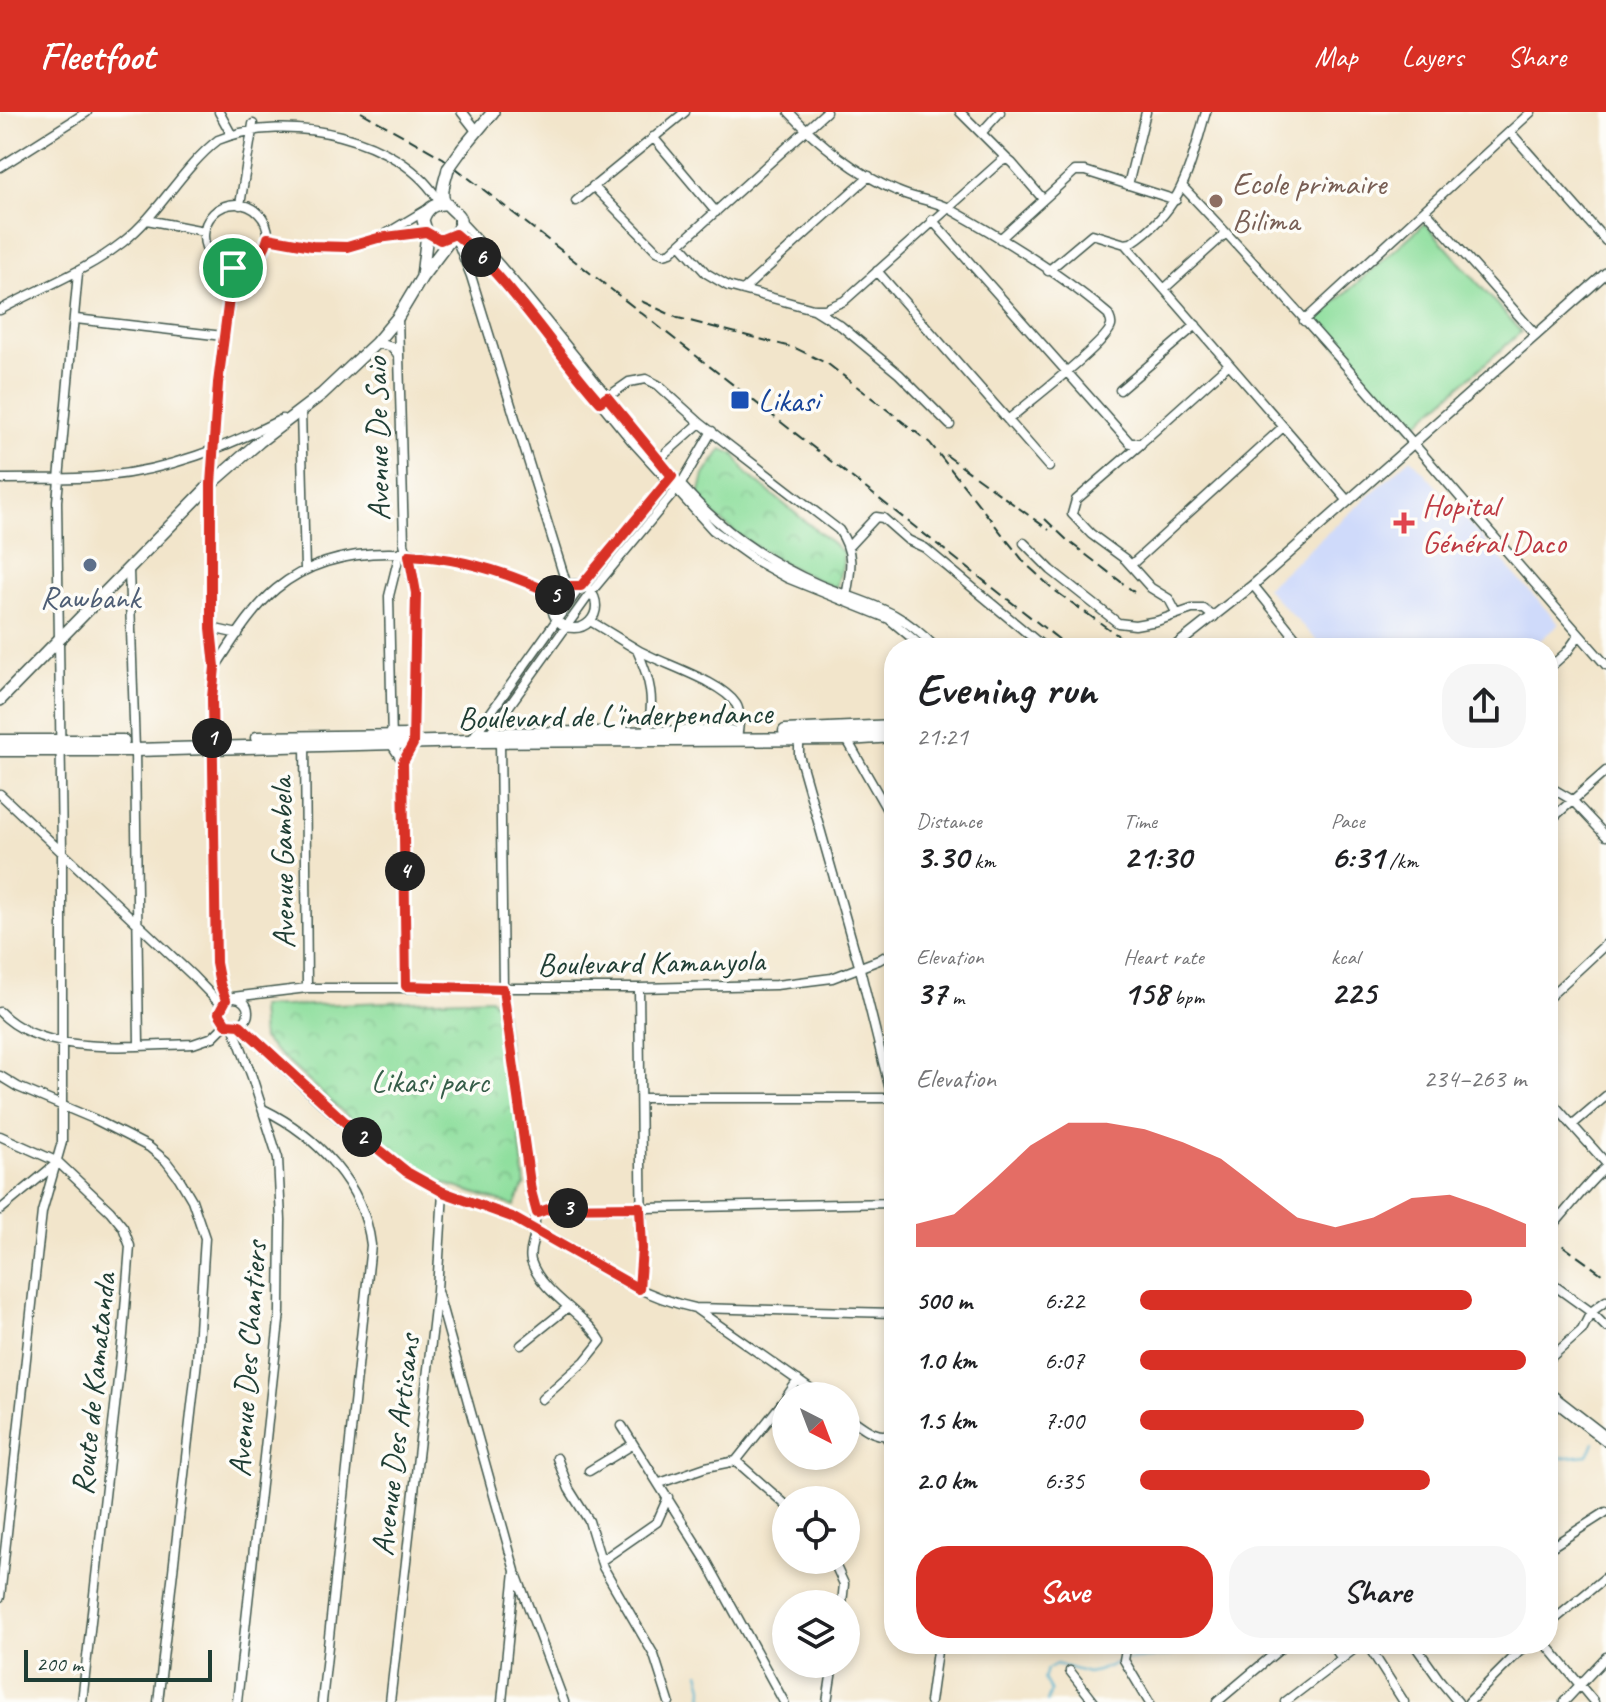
<!DOCTYPE html>
<html lang="en">
<head>
<meta charset="utf-8">
<style>
  :root { --surface:#fff; --page:#f6f6f6; --text:#202124; --muted:#757577; --accent:#d93025 }
  body { margin:0; font-family:Caveat,sans-serif; background:var(--page); color:var(--text); height:100vh; display:flex; flex-direction:column; font-size:30px; white-space:nowrap }
  * { box-sizing:border-box; margin:0 }
  p { font-size:26px; color:var(--muted) }
  .icon { flex:none; width:44px; height:44px; fill:none; stroke:currentColor; stroke-width:2; stroke-linecap:round; stroke-linejoin:round }
  .map { position:relative; flex:1; overflow:hidden }
  .side { position:absolute; left:884px; top:526px; width:674px; height:1016px; display:flex; flex-direction:column; background:var(--surface); border-radius:32px; box-shadow:0 4px 12px #0003 }
  .side>* { flex:none }
  .needle { width:52px; rotate:138deg }
  .fabs { position:absolute; left:772px; top:1270px; display:grid; gap:16px }
  .fabs a { display:grid; place-items:center; width:88px; height:88px; border-radius:50%; background:var(--surface); box-shadow:0 4px 12px #0003; font-size:40px }
  .scale { position:absolute; left:24px; bottom:20px; width:188px; box-sizing:border-box; padding-left:8px; border:4px solid #1f3d34; border-top:0; font-size:22px; line-height:28px; white-space:nowrap; color:#1f3d34; -webkit-text-stroke:6px #fdfcf7; paint-order:stroke }
  .pin { position:absolute; display:grid; place-items:center; width:68px; height:68px; color:#fff; margin:-34px; border:4px solid #fff; border-radius:50%; box-shadow:0 2px 8px #0007 }
  .km { position:absolute; width:40px; height:40px; margin:-20px; border-radius:50%; background:#222; color:#fff; font-size:22px; line-height:40px; text-align:center }
  .round { display:grid; place-items:center; flex:none; width:84px; height:84px; border-radius:32px; background:var(--page) }
  .summary { display:flex; align-items:center; justify-content:space-between; height:136px; padding:0 32px }
  h1 { font-size:44px; font-weight:600; line-height:60px }
  .metrics { display:grid; grid-template-columns:repeat(3,1fr); gap:12px; height:136px; padding:8px 32px }
  .metrics div { display:grid; align-content:center }
  .metrics b { font-size:34px; font-weight:600 }
  .metrics small { font-size:22px; font-weight:400 }
  .metrics p { font-size:22px }
  .chart { height:224px; padding:16px 32px }
  .chart p { display:flex; justify-content:space-between }
  .chart svg { width:100%; height:144px; margin-top:8px; fill:var(--accent); opacity:.7 }
  .action { display:flex; gap:16px; margin-top:auto; padding:16px 32px }
  .action a { flex:1; height:92px; border-radius:32px; background:var(--accent); color:#fff; font-size:32px; font-weight:600; line-height:92px; text-align:center }
  .action a+a { background:var(--page); color:var(--text) }
  ul { padding:0 32px; list-style:none; font-size:26px }
  li { display:grid; grid-template-columns:128px 96px 1fr; align-items:center; height:60px }
  li i { height:20px; border-radius:10px; background:var(--accent) }
  header { display:flex; align-items:center; gap:48px; box-sizing:border-box; height:112px; padding:0 40px; background:var(--accent); color:#fff }
  header strong { font-size:38px }
  nav { display:flex; gap:44px; margin-inline-start:auto; font-size:28px }
  .map>svg:first-child { display:block }
</style>
</head>
<body>
<header>
<strong>Fleetfoot</strong>
<nav><a>Map</a><a>Layers</a><a>Share</a></nav>
</header>
<div class="map">
<svg width="1606" height="1590" viewBox="0 0 1606 1590">
  <defs>
    <pattern id="park-crowns" width="20" height="18" patternUnits="userSpaceOnUse" patternTransform="scale(2)"><rect width="20" height="18" fill="#90df9f"/><path d="M2 6a3 3 0 1 1 6 0M12 15a3 3 0 1 1 6 0" fill="none" stroke="#7cc08a"/></pattern>
  </defs>
  <rect width="100%" height="100%" fill="#fdfcf7"/>
  <filter id="ink" filterUnits="userSpaceOnUse"><feTurbulence type="fractalNoise" baseFrequency=".0125" numOctaves="2"/><feDisplacementMap in="SourceGraphic" scale="16" xChannelSelector="R" yChannelSelector="G"/><feConvolveMatrix kernelMatrix="1 2 1 2 8 2 1 2 1" color-interpolation-filters="sRGB"/></filter>
  <filter id="wash" filterUnits="userSpaceOnUse"><feTurbulence type="fractalNoise" baseFrequency=".006" numOctaves="4" result="noise"/><feDisplacementMap in="SourceGraphic" scale="32" xChannelSelector="R" yChannelSelector="G"/><feGaussianBlur stdDeviation="1.8" result="paint"/><feColorMatrix in="noise" values="0 0 0 0 0 0 0 0 0 0 0 0 0 0 0 0 0 1.4 0 .05"/><feComposite in="paint" operator="in"/></filter>
  <g filter="url(#wash)">
    <rect width="100%" height="100%" fill="#f2e5cb"/>
    <path fill="#cfdafa" d="M1411,346L1559,512L1531,536H1324L1266,476Z"/>
    <path fill="url(#park-crowns)" stroke="#588e6a" stroke-width="2" d="M722,337L734,342L747,362L843,440V452L836,476C786,455 735,427 698,387L704,363Z
      M490,886L504,901L525,1072L514,1094L409,1060L262,927L260,895Z"/>
    <path fill="#90df9f" stroke="#588e6a" stroke-width="2" d="M1425,111L1521,220L1411,317L1315,208Z"/>
    <g fill="none" stroke-linecap="round" stroke-linejoin="round">
      <path stroke="#51b1d0" stroke-width="2" d="M1548,1347L1588,1343L1594,1331
        M1127,1548L1174,1543L1190,1532
        M699,1560L703,1575L702,1590
        M1047,1590L1051,1579L1044,1567L1047,1557L1056,1552L1088,1561L1098,1559L1121,1549"/>
    </g>
  </g>
  <g filter="url(#ink)">
    <g fill="none" stroke-linecap="round" stroke-linejoin="round">
      <g stroke="#3f564b" stroke-width="11">
        <path id="minor" d="M219,0L230,20
          M789,0C818,31 858,63 897,79C914,87 934,88 950,97C1004,127 1061,162 1108,202C1110,208 1112,209 1111,214C1107,231 1025,293 1008,308L877,159
          M960,0L1007,47
          M982,20L1000,0
          M1510,20L1606,129
          M653,25L716,100
          M0,55L87,0
          M1128,73L1146,0
          M593,74L657,139L664,142L671,140L826,0
          M1183,75C1330,229 1465,394 1606,553
          M576,89L685,0
          M204 124a32 32 0 1 1 64 0a32 32 0 1 1-64 0Z
          M240,93L253,12
          M1425,98L1536,223
          M147,108L204,119
          M932,108L1130,331H1141L1229,252
          M460,109C531,184 592,269 659,347C677,369 696,391 717,409C748,436 783,457 820,473C871,494 895,494 936,536
          M386,122L426,98
          M455,122L495,161L631,328L713,418L758,450L787,466L889,507L924,536
          M455,124L471,164L567,474
          M268,126L312,134L347,135L378,126L426,120
          M1000,127L1075,59H1085L1176,88
          M680,132L706,161L728,174L813,197H825L844,189L1000,50L1007,47L1012,51L1043,87
          M1125,132L1348,389
          M1048,159L1092,122L1125,132L1131,131C1184,96 1189,56 1206,0
          M1164,177L1226,121
          M743,178L869,64
          M814,197L841,214L899,262L950,313
          M0,198C42,175 85,160 123,130C160,101 181,57 218,28C286,0 402,24 440,91
          M398,205L404,431L416,481L413,632L403,650L406,874
          M76,207L223,224
          M1304,209L1531,0
          M376,231L392,235L398,244
          M1120,278L1196,213
          M606,286L629,270L646,267L658,273L700,311L839,418C855,441 851,458 846,485
          M298,300L301,298L305,458
          M1008,308L1049,355
          M1141,332L1076,388L1072,402L1091,422L1125,447L1151,476L1169,487L1177,502
          M656,350L700,311
          M0,367C35,366 71,368 106,364C169,358 226,335 282,307
          M1024,431L1051,458L1118,511L1135,513L1157,509L1192,497H1204L1214,505
          M850,433L876,405L883,406L908,428L925,436L1045,536
          M400,440L389,484L392,633L403,650
          M1131,453L1283,315
          M129,458L135,638L139,933
          M552 494a22 22 0 1 1 44 0a22 22 0 1 1-44 0Z
          M1253,473L1304,536
          M590,509C606,518 622,529 638,538C662,552 721,569 736,592C742,601 738,617 737,628
          M211,516L238,522
          M1286,536L1292,521
          M637,538C650,567 656,590 646,620
          M216,554C234,527 251,498 276,477C351,415 476,444 555,483
          M1548,557L1567,540L1579,523
          M489,622L591,480L681,372L712,319
          M799,623V643L860,857L894,994
          M474,624L581,474L669,367
          M846,626L894,710
          M305,628L307,876
          M500,630L503,877L531,1079L537,1101
          M1548,674L1572,688L1606,724
          M0,682L193,864L221,893
          M1548,710L1606,659
          M233,885L307,876H639L776,873L832,866L879,848L894,839
          M220 900a14 14 0 1 1 28 0a14 14 0 1 1-28 0Z
          M1548,886L1606,832
          M226,888L220,872L216,851L212,586L215,555L211,516V372L218,271L233,156
          M0,900C44,946 135,933 193,932L213,925L226,912
          M240,913C299,970 359,1033 431,1073C461,1091 496,1096 527,1113C581,1144 634,1183 695,1196L894,1201
          M233,914L252,965L278,1046L281,1108L280,1200L237,1590
          M0,964L18,975L94,1007L149,1035L166,1049L179,1066L192,1088L205,1126L197,1249L158,1590
          M641,986H892
          M1548,986L1606,1051
          M263,997C316,1023 364,1072 371,1133L322,1590
          M1572,1013L1606,984
          M0,1024L58,1050L110,1099L123,1115L130,1134L123,1223L82,1590
          M0,1098L57,1051
          M1548,1119C1568,1098 1584,1074 1606,1055
          M1548,1169L1591,1200L1606,1215
          M639,1177L642,1137L639,876
          M438,1182L515,1459L502,1590
          M696,1197L820,1284
          M521,1233L567,1196
          M1548,1248L1582,1218L1591,1200L1606,1189
          M787,1284L798,1268
          M542,1287L585,1249L601,1229C584,1201 542,1182 531,1149C528,1138 535,1129 535,1118C535,1108 533,1104 543,1098L894,1091
          M846,1303C861,1313 875,1328 894,1322
          M622,1314L706,1448L784,1590
          M886,1325L894,1336
          M557,1346L569,1377L589,1409L603,1455L654,1543L669,1590
          M736,1349L786,1393
          M589,1359L632,1333
          M660,1371L706,1355L736,1349L786,1286
          M1548,1437L1606,1400
          M833,1448L844,1472L842,1492
          M601,1449L657,1410L668,1385
          M517,1464L564,1590
          M0,1485L42,1100L62,1030V740L57,389L78,161
          M1548,1513L1606,1465
          M1127,1532L1124,1548L1149,1590
          M1332,1532L1342,1547
          M1367,1532L1404,1590
          M1414,1532L1438,1566L1458,1590
          M1546,1532L1594,1590
          M1070,1559L1094,1590
          M390,1590L437,1178L443,1080
          M827,1590L833,1552
          M930,1590L938,1532
          M1217,1590L1286,1532
          M1285,1590L1361,1532
          M1469,1590L1527,1532
          M1564,1590L1606,1545"/>
      </g>
      <g stroke="#3f564b" stroke-width="12">
        <path id="tertiary" d="M462,0L476,18
          M1173,536L1253,473L1606,161"/>
      </g>
      <g stroke="#3f564b" stroke-width="14">
        <path id="secondary" d="M463,36L493,0
          M446,92C434,91 427,96 423,108L427,122L440,128L454,123C468,103 455,103 445,90C439,82 446,66 448,57
          M422,164L427,122
          M0,588L211,372L259,330L322,282L376,231L398,205L422,165L453,124"/>
      </g>
      <g stroke="#3f564b" stroke-width="15">
        <path id="trunk" d="M785,619L894,614
          M481,622L731,620
          M257,626L411,624
          M0,629H123
          M0,638H135L471,629L847,627L894,624
          M1548,1282L1606,1327"/>
      </g>
      <use href="#minor" stroke="#fff" stroke-width="8"/>
      <use href="#tertiary" stroke="#fff" stroke-width="9"/>
      <use href="#secondary" stroke="#fff" stroke-width="11"/>
      <use href="#trunk" stroke="#fff" stroke-width="12"/>
      <path stroke="#1f3d34" stroke-width="2" stroke-dasharray="12 6" stroke-linecap="butt" d="M361,0L443,46L1070,536
        M641,189L678,206L795,236L828,252L930,331L1025,451L1054,478L1120,525
        M946,343L1049,418
        M1045,407L1067,428L1134,480
        M1548,1123L1606,1165"/>
      <g stroke="#3f564b" stroke-width="14" stroke-linecap="butt">
        <path id="secondary-bridge" d="M448,57L463,36"/>
      </g>
      <use href="#secondary-bridge" stroke="#fff" stroke-width="11"/>
    </g>
  </g>
  <g fill="none" stroke-linecap="round" stroke-linejoin="round" filter="url(#ink)">
    <g stroke="#fff" stroke-width="16">
      <path id="route" d="M426,120L440,128L455,122C510,167 553,237 600,290L607,285L672,364L581,474H567L555,483C508,460 461,446 409,443L416,481L413,632L403,650L406,874L503,877L531,1079L537,1101L551,1096L640,1095L642,1137L639,1177L512,1105L443,1080L407,1060L346,1011L240,913L226,912L219,901L226,888L220,872L216,851L212,586L215,555L211,516V372L218,271L233,156C252,155 263,145 268,126L312,134L347,135L378,126Z"/>
    </g>
    <use href="#route" stroke="#d93025" stroke-width="10"/>
  </g>
  <circle fill="#8d6e63" stroke="#fdfcf7" stroke-width="3" cx="1216" cy="89" r="8"/>
  <rect fill="#1a4fb4" stroke="#fdfcf7" stroke-width="3" x="730" y="278" width="20" height="20" rx="4"/>
  <path fill="#e0444e" stroke="#fdfcf7" stroke-width="3" d="M1400 399h8v8h8v8h-8v8h-8v-8h-8v-8h8z"/>
  <circle fill="#5c6f8a" stroke="#fdfcf7" stroke-width="3" cx="90" cy="453" r="8"/>
  <g text-anchor="middle" stroke-width="7" stroke-linejoin="round" paint-order="stroke">
    <g font-size="32" fill="#785e54" stroke="#fdfcf7" text-anchor="start">
      <text x="1232" y="82">Ecole primaire<tspan x="1232" dy="37">Bilima</tspan></text>
    </g>
    <g font-size="32" fill="#164399" stroke="#fdfcf7" text-anchor="start">
      <text x="758" y="299">Likasi</text>
    </g>
    <g font-size="32" fill="#1f3d34" stroke="#fdfcf7">
      <text transform="translate(377 327) rotate(-91)" y="11">Avenue De Saio</text>
      <text transform="translate(615 603) rotate(-1)" y="11">Boulevard de L'inderpendance</text>
      <text transform="translate(282 751) rotate(-91)" y="11">Avenue Gambela</text>
      <text transform="translate(651 850) rotate(-1)" y="11">Boulevard Kamanyola</text>
      <text transform="translate(247 1247) rotate(-86)" y="11">Avenue Des Chantiers</text>
      <text transform="translate(93 1272) rotate(-84)" y="11">Route de Kamatanda</text>
      <text transform="translate(395 1333) rotate(-83)" y="11">Avenue Des Artisans</text>
    </g>
    <g font-size="32" fill="#be3a42" stroke="#fdfcf7" text-anchor="start">
      <text x="1422" y="404">Hopital<tspan x="1422" dy="37">Général Daco</tspan></text>
    </g>
    <g font-size="32" fill="#4e5e75" stroke="#fdfcf7">
      <text x="90" y="496">Rawbank</text>
    </g>
    <g font-size="32" fill="#365d49" stroke="#fdfcf7">
      <text x="430" y="980">Likasi parc</text>
    </g>
  </g>
</svg>
<div class="fabs">
<a><svg class="needle" viewBox="-14 -14 28 28"><path d="M0-13l5 13h-10z" fill="#e53935"/><path d="M0 13l5-13h-10z" fill="#757577"/></svg></a>
<a><svg class="icon" aria-label="locate" viewBox="0 0 24 24"><circle cx="12" cy="12" r="6"/><path d="M12 2v4M12 18v4M2 12h4M18 12h4"/></svg></a>
<a><svg class="icon" aria-label="layers" viewBox="0 0 24 24"><path d="M12 4l9 5-9 5-9-5zM3 14l9 5 9-5"/></svg></a>
</div>
<div class="scale">200 m</div>
<div class="pin" style="left:233px;top:156px;background:#1e9e55"><svg class="icon" aria-label="arrive" viewBox="0 0 24 24"><path d="M6 21V4h12l-3 4 3 4H6"/></svg></div>
<b class="km" style="left:212px;top:626px">1</b>
<b class="km" style="left:362px;top:1025px">2</b>
<b class="km" style="left:568px;top:1096px">3</b>
<b class="km" style="left:405px;top:759px">4</b>
<b class="km" style="left:555px;top:483px">5</b>
<b class="km" style="left:481px;top:145px">6</b>
<section class="side">
<div class="summary"><div><h1>Evening run</h1><p>21:21</p></div><a class="round"><svg class="icon" aria-label="share" viewBox="0 0 24 24"><path d="M12 15V3M7 8l5-5 5 5M5 13v7h14v-7"/></svg></a></div>
<div class="metrics">
<div><p>Distance</p><b>3.30<small> km</small></b></div>
<div><p>Time</p><b>21:30</b></div>
<div><p>Pace</p><b>6:31<small> /km</small></b></div>
</div>
<div class="metrics">
<div><p>Elevation</p><b>37<small> m</small></b></div>
<div><p>Heart rate</p><b>158<small> bpm</small></b></div>
<div><p>kcal</p><b>225</b></div>
</div>
<div class="chart"><p><span>Elevation</span>234–263 m</p>
<svg viewBox="0 0 160 44" preserveAspectRatio="none"><path d="M0 44V37L10 34L20 24L30 13L40 6L50 6L60 8L70 12L80 17L90 26L100 35L110 38L120 35L130 29L140 28L150 32L160 37V44z"/></svg>
</div>
<ul>
<li><b>500 m</b>6:22<i style="width:86%"></i></li>
<li><b>1.0 km</b>6:07<i style="width:100%"></i></li>
<li><b>1.5 km</b>7:00<i style="width:58%"></i></li>
<li><b>2.0 km</b>6:35<i style="width:75%"></i></li>
</ul>
<div class="action"><a>Save</a><a>Share</a></div>
</section>
</div>
</body>
</html>
